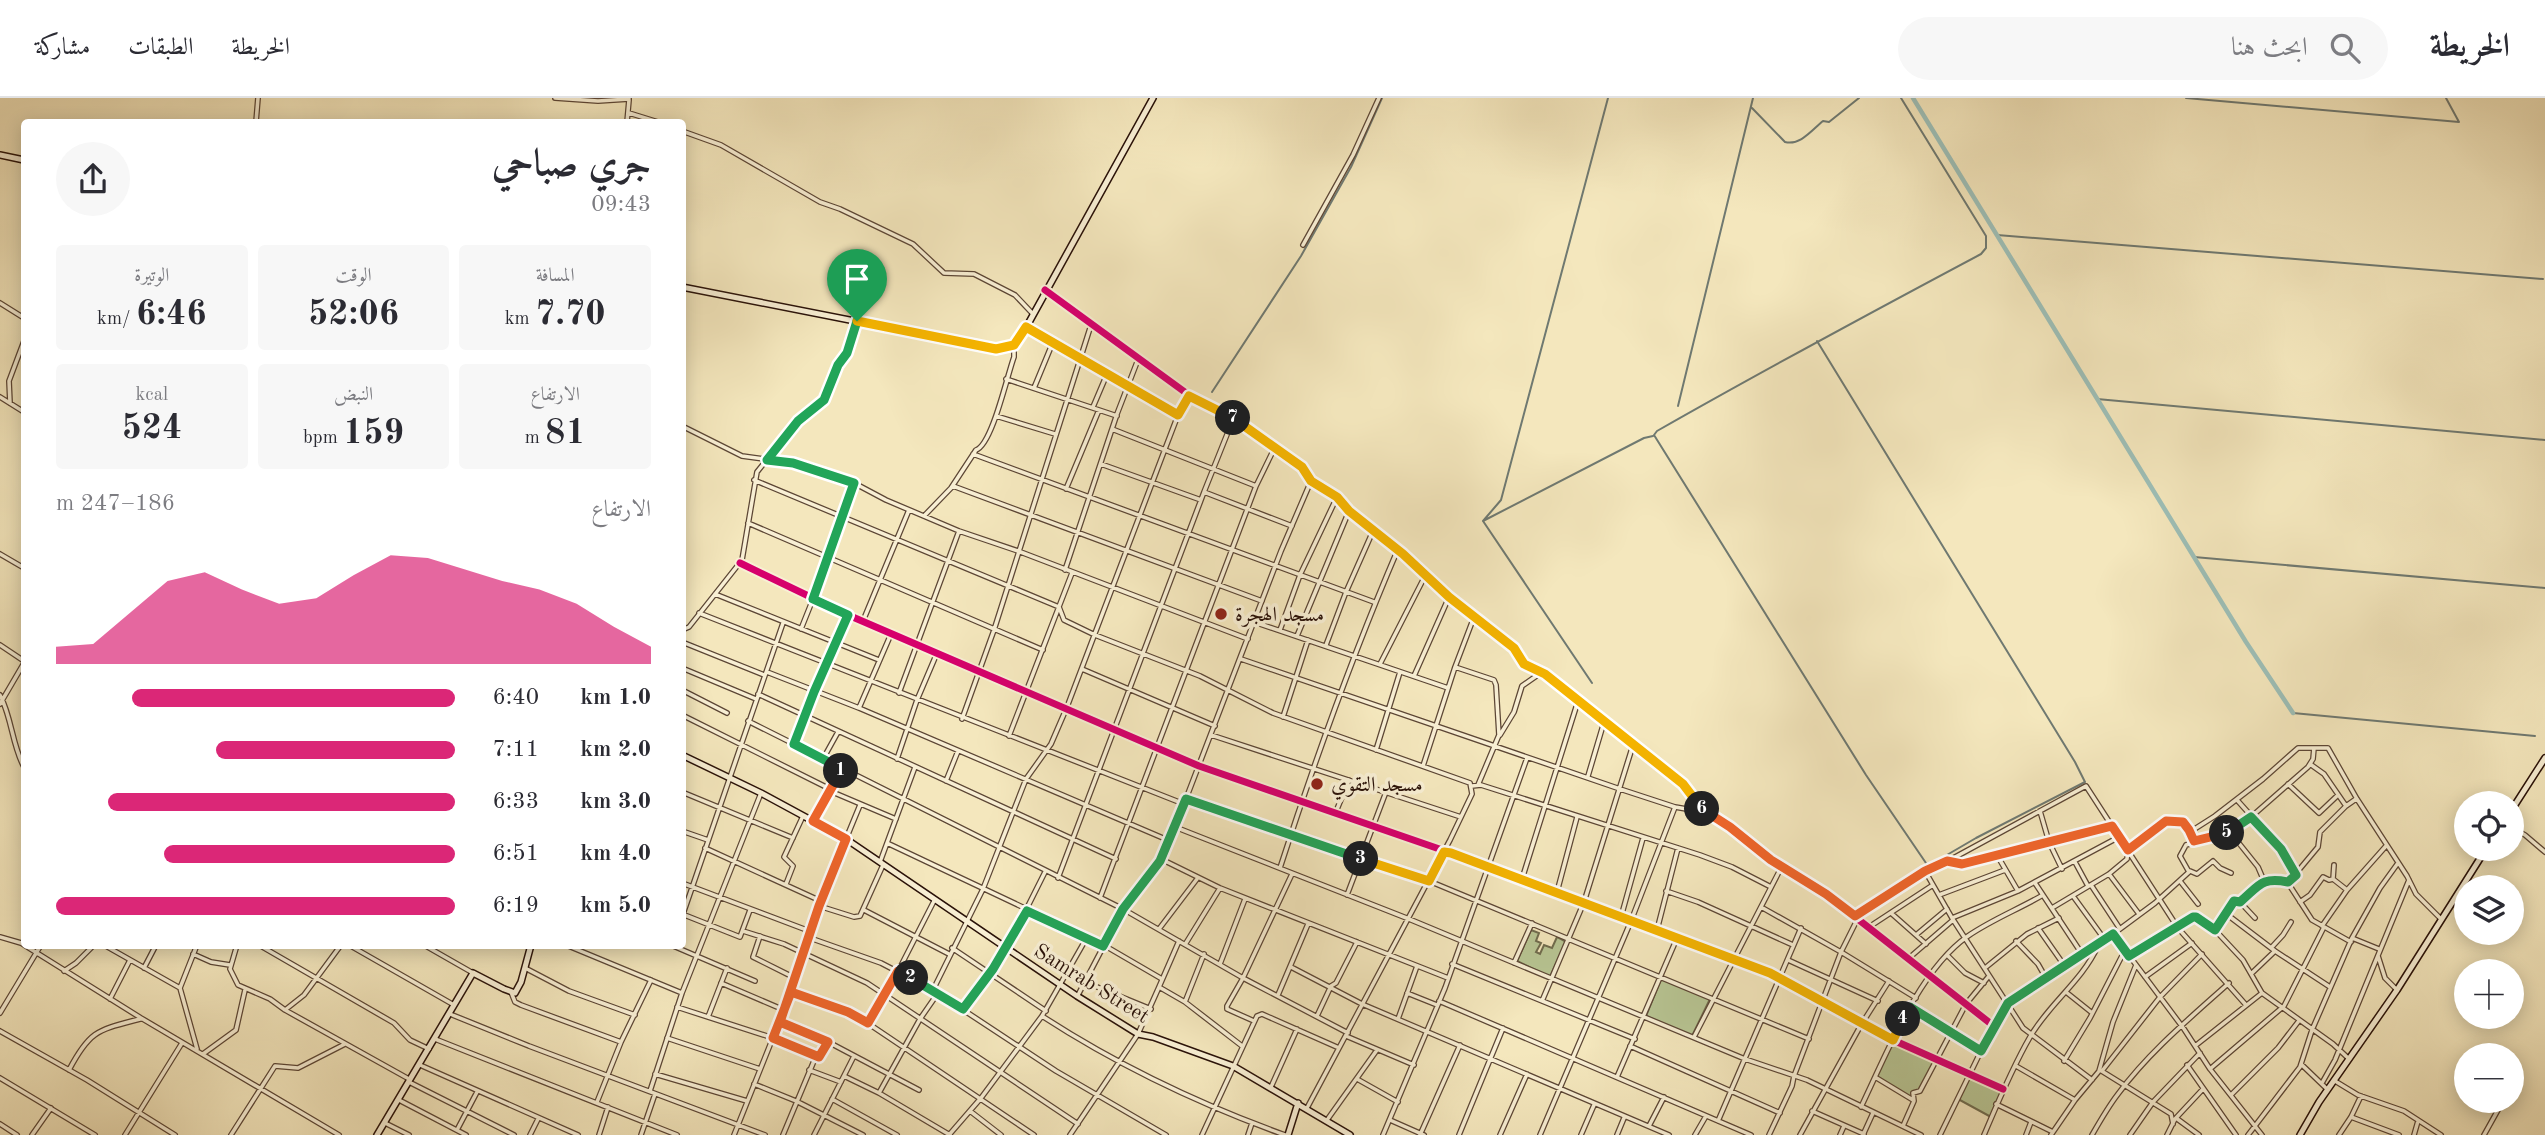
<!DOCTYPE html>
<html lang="ar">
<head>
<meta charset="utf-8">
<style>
  :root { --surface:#fff; --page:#f7f7f7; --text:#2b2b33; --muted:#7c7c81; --line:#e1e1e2; --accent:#db2777 }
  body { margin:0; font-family:"Old Standard TT",Amiri,serif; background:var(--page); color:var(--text); direction:rtl; height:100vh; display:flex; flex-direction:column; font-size:26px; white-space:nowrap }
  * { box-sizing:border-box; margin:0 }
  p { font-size:23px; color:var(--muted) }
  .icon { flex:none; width:38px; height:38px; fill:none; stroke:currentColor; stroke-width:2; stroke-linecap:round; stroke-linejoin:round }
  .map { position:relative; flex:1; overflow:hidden; direction:ltr }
  .sheet { position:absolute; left:21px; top:21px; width:665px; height:830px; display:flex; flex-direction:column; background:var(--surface); border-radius:7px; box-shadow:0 4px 18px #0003; direction:rtl }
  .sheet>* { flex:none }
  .tools { position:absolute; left:2454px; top:693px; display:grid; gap:14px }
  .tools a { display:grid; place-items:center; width:70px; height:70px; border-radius:50%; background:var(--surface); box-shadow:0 4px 18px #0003; font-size:35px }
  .pin { position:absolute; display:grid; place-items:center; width:60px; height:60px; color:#fff; margin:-72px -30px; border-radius:50% 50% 50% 0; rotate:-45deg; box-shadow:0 0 7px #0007 }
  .pin .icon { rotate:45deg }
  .km { position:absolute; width:35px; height:35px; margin:-18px; border-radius:50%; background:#222; color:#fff; font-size:19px; line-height:35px; text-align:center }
  .round { display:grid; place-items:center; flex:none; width:74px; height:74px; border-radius:37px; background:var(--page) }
  .head { display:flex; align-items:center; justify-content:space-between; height:119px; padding:0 35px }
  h1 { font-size:38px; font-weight:600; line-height:52px }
  .metrics { display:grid; grid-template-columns:repeat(3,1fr); gap:10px; height:119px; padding:7px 35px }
  .metrics div { display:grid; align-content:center; border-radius:7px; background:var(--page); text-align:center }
  .metrics b { font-size:35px; font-weight:600 }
  .metrics small { font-size:19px; font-weight:400 }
  .metrics p { font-size:19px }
  .chart { height:196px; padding:14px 35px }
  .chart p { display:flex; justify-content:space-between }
  .chart svg { width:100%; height:126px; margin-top:7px; fill:var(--accent); opacity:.7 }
  ul { padding:0 35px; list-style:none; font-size:23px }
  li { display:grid; grid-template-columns:112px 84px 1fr; align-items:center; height:52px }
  li i { height:18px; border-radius:9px; background:var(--accent) }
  header { display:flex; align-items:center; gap:42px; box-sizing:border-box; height:98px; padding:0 35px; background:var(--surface); border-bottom:2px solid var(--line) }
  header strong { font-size:33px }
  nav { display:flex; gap:38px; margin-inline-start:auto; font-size:24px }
  .search { width:490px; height:63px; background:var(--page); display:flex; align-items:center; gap:18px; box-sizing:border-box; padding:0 24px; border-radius:38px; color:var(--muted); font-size:26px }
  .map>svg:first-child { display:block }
</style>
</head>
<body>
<header>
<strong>الخريطة</strong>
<div class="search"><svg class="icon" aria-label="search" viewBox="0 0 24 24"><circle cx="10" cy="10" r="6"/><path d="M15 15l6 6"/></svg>ابحث هنا</div>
<nav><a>الخريطة</a><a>الطبقات</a><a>مشاركة</a></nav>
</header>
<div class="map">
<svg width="2545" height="1037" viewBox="0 0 2545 1037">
  <rect width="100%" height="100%" fill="#f4e7bd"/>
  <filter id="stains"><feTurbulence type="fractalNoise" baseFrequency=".00286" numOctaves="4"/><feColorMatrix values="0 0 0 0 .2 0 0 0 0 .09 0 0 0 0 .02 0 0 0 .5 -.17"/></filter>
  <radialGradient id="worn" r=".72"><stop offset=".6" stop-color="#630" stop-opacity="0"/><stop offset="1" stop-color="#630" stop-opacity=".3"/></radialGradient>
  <path fill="#b8c694" stroke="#706c4e" stroke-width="2" d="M1531,832L1539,835L1536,843L1541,845L1536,854L1540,856L1544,847L1552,850L1557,839L1566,844L1550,879L1517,863Z
    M1661,881L1710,901L1692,938L1646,918Z
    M1893,943L1935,962L1920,993H1915L1913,1001L1875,979Z
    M1970,978L2002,993L1991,1019L1958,1001Z"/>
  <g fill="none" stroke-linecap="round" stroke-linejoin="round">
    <path stroke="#6f7971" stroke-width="2" d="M2186,0L2459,24L2446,0
      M1752,10L1785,44C1800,48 1812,32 1823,23L1829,24L1859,0
      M1997,137L2543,181
      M1817,243L2075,664L2085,684L1976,740L1928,768L1866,677L1654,337L1657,333C1764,272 1872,214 1981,156L1986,150V138L1901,0
      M1212,294L1301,158L1351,69L1382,0
      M2097,301L2545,342
      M1678,308L1753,0
      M1483,423L1501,402L1608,0
      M2194,459L2545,490
      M1592,585L1483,423L1644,340L1653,338
      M2293,615L2535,638"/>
    <path stroke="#9dbfb7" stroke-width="4.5" d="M1913,0L2246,544L2293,615"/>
    <g stroke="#5c4635" stroke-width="6">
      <path id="street" d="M555,0L598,3L629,1
        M629,15L658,24
        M256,24L258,0
        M627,24L629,2
        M682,33L721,47L820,104L840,111L913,146L944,175L974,176L1015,197L1033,216
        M1303,147L1353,57L1379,0
        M1046,193L1193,300L1245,326L1302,369L1311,383L1343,403L1349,413L1403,456L1449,499L1514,549L1524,566L1545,576L1683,686L1707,715L1723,724L1771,762L1826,796L1995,929
        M0,205L24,220
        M1026,229L1178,317
        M1006,281L1117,318
        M1034,290L1053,244
        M0,299L24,314
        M10,305L9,283L24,243
        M1093,309L1107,276
        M996,318L1055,336
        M1230,318V329L1204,394L1292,428
        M682,328L742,358L793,365L854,385L886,402L959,433L1018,453L1248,541
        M1112,331L1256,388
        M973,356L1374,504
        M1101,366L1201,402
        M754,382L1059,509L1064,522L1095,537L1200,578L1273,615L1470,685L1472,696L1450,742L1307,1010
        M953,388L1262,503
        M1066,391L1099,312
        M924,418L951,390L976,352C992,347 1007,278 1014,259V247
        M748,425L1043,552
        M0,456L24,470
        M740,465L848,517L1199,668L1451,755L1771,875L1893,942L2003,991
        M1065,472L1117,316L1139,259
        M715,496L879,562
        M699,515L1184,706L1281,453L1311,383
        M863,523L909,412
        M1254,524L1448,590
        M801,531L829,461L854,386
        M682,532L689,529L742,462L757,374L798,323L824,302L838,267L847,255L857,223
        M1280,532L1300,477L1337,399
        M1297,538L1349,413
        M682,544L764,577
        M0,547L24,563
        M1326,547L1346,494L1373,433
        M1241,561L1620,691L1675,709L1704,714
        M1380,566L1425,478
        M1455,569L1474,519
        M682,570L756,601
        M1082,571L1215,628
        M767,574L859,610L891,536
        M1414,578L1449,499
        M682,592L727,615
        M899,595L959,433
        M758,596L1116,761
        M0,597C12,620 12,647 24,669
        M0,606L24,565
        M859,610L1170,743L1184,706
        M682,617L824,688L830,693L896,721
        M1283,619L1308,542
        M962,621L994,532L1091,227
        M748,623L1123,811L1243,880L1348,935
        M1211,637L1461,719
        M1500,637L1514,614L1522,588L1542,574
        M1009,638L1072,475
        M794,646L814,594L848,517
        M1376,652L1400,574
        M823,661L838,634
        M897,661L917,602L937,555
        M2310,666L2324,676L2346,708
        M1423,668L1455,569L1494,582L1496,587L1499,637L1478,687
        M1588,678L1604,624
        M946,683L958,653
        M2288,686L2319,715L2338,697
        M1472,688L1481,687L1700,757L1732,769L1771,789
        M682,694L793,740
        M1186,701L1429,783L1809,941
        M2237,702L2280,750L2296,777
        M2040,713L2049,744L2062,771
        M1335,716L1349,682
        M813,723L842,671
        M1175,729L1409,821L1745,961L1807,982L1921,1037
        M2511,729L2525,737L2545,754
        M682,733L708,742
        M2230,734L2258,769L2264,783
        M846,741L860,707
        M887,745L1107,849L1162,881
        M705,750L823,804
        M1997,757L2018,793
        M1161,761L1220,790L1448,880
        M880,764L915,669
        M1947,764L1962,766L2112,728
        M2075,764L2088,788
        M1280,770C1315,662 1353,556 1398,451
        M1925,773L1952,820L2023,930L2092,982
        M2190,773L2197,776L2213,763L2220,770L2231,775
        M2109,776L2139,816
        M1058,780L1204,394
        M1522,781L1578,603
        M2333,781L2334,767
        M2180,783L2198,806
        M682,785L812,834
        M2035,785L2082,856
        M786,786L793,768L784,759L803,718
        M2091,787L2120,831
        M1666,793L1698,804L1793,847
        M1557,794L1577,719
        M1347,797L1386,694
        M1939,797L2005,772
        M2073,798L2105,842
        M1100,800L1256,388L1274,351
        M2240,804C2260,787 2261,779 2288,784
        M2300,804L2310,797L2323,779L2329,782L2333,781L2347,792
        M819,808L854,819L860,818L883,767
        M1761,809L1841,854L1916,900
        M2052,810L2109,776L2127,761L2128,752L2166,723L2182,724L2187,731L2193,732L2215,718L2263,681L2298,650H2328L2357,701L2407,778L2416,796L2441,821
        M864,812L949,856
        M1891,815L1926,846
        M2225,815L2275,853L2330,889
        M682,816L740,839L750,812
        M683,816L783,525
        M1855,818L1925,773L1935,770L2086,688L2178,830L2246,907
        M1621,819L1643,740
        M1952,820L2018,793L2119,739
        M2322,828L2347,792L2386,748
        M1869,829L1933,787
        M2038,830L2064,867
        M1159,831L1197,781
        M1657,832L1678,750
        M2215,832L2234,803L2240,804L2255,820
        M743,833L784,846L867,885L1078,1026
        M2113,836L2184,931L2210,971L2262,1037
        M1916,837L1947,811
        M760,838L753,859L795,880
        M0,839L21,845L141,920L339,1037
        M810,840L881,865L933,892L1056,973L1166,1037
        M2352,840L2379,851
        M2016,843L2038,866L2046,880
        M2351,844L2312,822L2288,785L2318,749L2320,734L2346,708L2356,701
        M1186,845L1220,790
        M104,847L180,890
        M237,847L230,871L238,887L270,901L285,912L409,981
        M259,847L394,925L410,942L429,951
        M349,847L454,907
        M424,847L473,875
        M566,847L682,895
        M671,847L755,883
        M952,850L1046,913
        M2271,850L2283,837L2291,824
        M193,856L211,864L230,867
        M1947,857L1965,875L1984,885
        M2129,858L2196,819L2215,832L2243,862L2262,895L2333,946L2348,960
        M2378,858L2385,880L2397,892
        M1909,860L1953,822
        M1788,862L1878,903
        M1514,865L1532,825
        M1220,866L1245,801
        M1452,866L1635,941
        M1291,869L1362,906L1669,1037
        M144,870L156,847
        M525,870L569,893L635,917
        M1985,870L2027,836L2059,820
        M64,873L76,865L94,847
        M2252,875L2275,853
        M2145,879L2192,845
        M1085,884L1151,911
        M721,885L784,912
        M1159,889L1179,843
        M933,892L983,791L1026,681L1051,646L1067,609L1165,351L1178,317L1190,298
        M511,894L515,904L521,907L621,944
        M791,894L860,920L1034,1037
        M2066,894L2091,914
        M1407,895L1437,907
        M1078,897L1123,811L1160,763L1170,743
        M1278,897L1308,826
        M110,901L130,862
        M1439,903L1751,1037
        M1542,903L1584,804L1633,647
        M1185,904L1204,856
        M677,909L773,940L819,959L828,944
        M1910,909L1981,953
        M963,911L1007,850L1045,774
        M285,912L304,897L341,847
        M0,915L41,847
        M450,916L529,948L765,1037
        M1042,918C1119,968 1199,1006 1285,1037
        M1317,918L1331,888L1336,885L1357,844
        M708,919L727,870
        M1398,921L1417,868
        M1254,923L1227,911V908L1243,880L1292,776
        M780,924L832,946L919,992
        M868,925L886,897L934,803
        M0,933L87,982L175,1037
        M1346,938L1414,967
        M1694,939L1782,768
        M667,940L760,971
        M435,941L677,1037
        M1630,948L1780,1015
        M2195,948L2262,895
        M197,951L180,890L197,847
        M203,956L236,932L245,892
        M2064,963L2090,920L2125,852
        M2301,966L2327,991
        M420,967L578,1037
        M2187,967L2236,1037
        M2016,968L2075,1002
        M2210,971L2284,908L2323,831
        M69,972C90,932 98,932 140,921
        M809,972L841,984
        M2099,973L2113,924L2136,867
        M2102,973L2160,899L2202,856
        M655,976L747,1003
        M844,978L879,995L950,1037
        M1617,979L1677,840
        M1875,979L1913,1002
        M0,980L95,1037
        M1357,981L1398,1004
        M2335,983L2358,997L2404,1013L2441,1037
        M409,984L514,1037
        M2322,985L2335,962L2409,782
        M754,986L796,1003L863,1037
        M2511,987L2515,980
        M1271,989L1297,931
        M650,993L682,895L761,695
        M879,995L920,921L938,895
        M2231,997L2278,950L2298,924
        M832,1001L897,1037
        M399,1002L466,1037
        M597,1004L621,944L651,882
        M1996,1006L2053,1034
        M1861,1009C1887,955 1919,872 1968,838C1991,822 2019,811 2043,797
        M970,1013L1001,1037
        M1812,1013L1864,1036
        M2351,1019L2399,1037
        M2176,1020L2199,1037
        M1327,1022L1377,952
        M1390,1022L1424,1037
        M1718,1023L1801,830
        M385,1025L409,1037
        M0,1026L17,1037
        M1649,1028L1664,999
        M1903,1028L1914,1003L1913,995L1920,993L1966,906L1989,878
        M457,1032L477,994
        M32,1037L51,1010
        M125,1037L182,945
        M231,1037L275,968L298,970L345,946
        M530,1037L538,1021
        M599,1037L608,1009
        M641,1037L655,996
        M734,1037L784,912L819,808L846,741
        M783,1037L816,958
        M814,1037L854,958
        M949,1037L981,1000L1042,918L1086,841
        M1070,1037L1138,936L1159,889L1185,904L1242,948
        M1202,1037L1257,918L1262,916L1339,950
        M1248,1037L1252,1025
        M1383,1037L1445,890L1527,660
        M1420,1037L1460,947
        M1459,1037L1503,930
        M1500,1037L1527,976
        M1540,1037L1631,823L1675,709
        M1581,1037L1594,1007
        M1617,1037L1624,1020
        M1695,1037L1706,1018
        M1769,1037L1792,988L1794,978L1841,854L1858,820
        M1800,1037L1861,927L1889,883
        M1840,1037L1844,1028
        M1863,1037L1873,1015
        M1940,1037L1981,953L2008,905L2105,842L2155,805L2189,774L2180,758L2186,747L2230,734L2251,719L2308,669L2313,661L2314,650
        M1984,1037C1998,1004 2012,970 2030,939C2048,907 2082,883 2098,848
        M2026,1037L2031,1024
        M2051,1037L2075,1002L2100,972L2171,1016L2173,1026
        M2092,1037C2100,1023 2108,1009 2118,996C2149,954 2190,920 2229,885
        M2130,1037L2153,1004L2200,955
        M2167,1037L2175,1021L2203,991
        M2248,1037L2300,969L2312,932L2352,840L2380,790L2398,765
        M2339,1037L2351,1019L2361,998
        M2414,1037L2418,1023
        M2484,1037L2503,1003"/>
    </g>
    <g stroke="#291108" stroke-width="8">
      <path id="secondary" d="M0,57L24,62
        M682,189L997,251C1009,251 1015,247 1022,237L1153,0
        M682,657L761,695L846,741L1077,898L1138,936L1153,939L1233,968L1350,1037
        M2511,713L2545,660
        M377,1037L473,875L504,891L515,895L521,884L531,847
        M1288,1037L1298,1005
        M2300,1037L2319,1004L2397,892L2486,751"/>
    </g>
    <use href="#street" stroke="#f8efd4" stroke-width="3.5"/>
    <use href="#secondary" stroke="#f8efd4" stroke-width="5"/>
    <g stroke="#f8efd4" stroke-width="11">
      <path id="cycleway" d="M1045,192L1193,300L1245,326L1302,369L1311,383L1343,403L1349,413L1403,456L1449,499L1514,549L1524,566L1545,576L1683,686L1707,715L1723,724L1771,762L1826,796L1995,929
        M740,465L848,517L1199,668L1451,755L1771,875L1893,942L2003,991"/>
    </g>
    <use href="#cycleway" stroke="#d6006c" stroke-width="7"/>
  </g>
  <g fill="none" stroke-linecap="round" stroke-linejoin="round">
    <g stroke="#fff" stroke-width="14">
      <path id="split-1" d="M841,673L842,671L794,646L814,594L848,517L813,501L854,385L793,365L767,362L798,323L824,302L838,267L847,255L857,223"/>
    </g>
    <g stroke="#fff" stroke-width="14">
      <path id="split-2" d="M841,673L813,723L846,741L819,808L780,924L828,944L819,959L773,940L791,894L848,914L868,925L898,873L911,880"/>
    </g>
    <g stroke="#fff" stroke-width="14">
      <path id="split-3" d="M911,880L963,911L993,871L1027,813L1103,848L1123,811L1160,763L1186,701L1361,761"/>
    </g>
    <g stroke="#fff" stroke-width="14">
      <path id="split-4" d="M1361,761L1429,783L1444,754L1451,755L1770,875L1893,942L1903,921"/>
    </g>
    <g stroke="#fff" stroke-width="14">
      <path id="split-5" d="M1903,921L1910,909L1981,953L2008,905L2113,836L2129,858L2193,819H2196L2215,832L2234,803L2240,804C2260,787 2261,779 2288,784L2296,777L2281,751L2251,719L2227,735"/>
    </g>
    <g stroke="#fff" stroke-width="14">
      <path id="split-6" d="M1702,711L1730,729L1771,762L1826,796L1855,818L1925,773L1947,763L1962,766L2112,728L2128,752L2166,723L2183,724L2189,732L2194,743L2227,735"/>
    </g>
    <g stroke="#fff" stroke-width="14">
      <path id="split-7" d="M1233,320L1302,369L1311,383L1337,399L1349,413L1403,456L1449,499L1514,550L1524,566L1545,576L1683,686L1702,711"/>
    </g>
    <g stroke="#fff" stroke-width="14">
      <path id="split-8" d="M857,223L996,251L1014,247L1026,229L1178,317L1189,298L1233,320"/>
    </g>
    <use href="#split-1" stroke="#22a559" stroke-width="9"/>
    <use href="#split-2" stroke="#f0652b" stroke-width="9"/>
    <use href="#split-3" stroke="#22a559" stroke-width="9"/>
    <use href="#split-4" stroke="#f5b400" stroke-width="9"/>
    <use href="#split-5" stroke="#22a559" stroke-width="9"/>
    <use href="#split-6" stroke="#f0652b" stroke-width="9"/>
    <use href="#split-7" stroke="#f5b400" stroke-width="9"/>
    <use href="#split-8" stroke="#f5b400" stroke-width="9"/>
  </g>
  <g fill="#8f2418" stroke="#f8efd4" stroke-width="2.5">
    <circle cx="1221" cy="516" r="7"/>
    <circle cx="1317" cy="686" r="7"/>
  </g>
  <g text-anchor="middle" stroke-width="7" stroke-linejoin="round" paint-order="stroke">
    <g font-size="21" fill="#291108" stroke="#f8efd4" text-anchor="start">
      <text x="1235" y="523">مسجد الهجرة</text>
      <text x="1331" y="693">مسجد التقوي</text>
    </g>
    <g font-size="21" fill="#291108" stroke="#f8efd4">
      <text transform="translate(1092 885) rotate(32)" y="7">Samrab Street</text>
    </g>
  </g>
  <rect width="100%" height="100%" filter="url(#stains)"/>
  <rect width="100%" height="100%" fill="url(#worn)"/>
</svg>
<div class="tools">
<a><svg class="icon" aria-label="locate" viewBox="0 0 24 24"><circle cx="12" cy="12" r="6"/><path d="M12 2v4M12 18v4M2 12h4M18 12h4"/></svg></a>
<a><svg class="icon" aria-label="layers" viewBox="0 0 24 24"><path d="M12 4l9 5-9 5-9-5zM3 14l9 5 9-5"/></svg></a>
<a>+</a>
<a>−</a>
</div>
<div class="pin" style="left:857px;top:223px;background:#1e9e55"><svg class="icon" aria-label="arrive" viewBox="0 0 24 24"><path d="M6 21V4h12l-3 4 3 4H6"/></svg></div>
<b class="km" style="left:841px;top:673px">1</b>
<b class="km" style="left:911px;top:880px">2</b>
<b class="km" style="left:1361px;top:761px">3</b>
<b class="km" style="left:1903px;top:921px">4</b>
<b class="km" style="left:2227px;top:735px">5</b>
<b class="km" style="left:1702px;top:711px">6</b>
<b class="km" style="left:1233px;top:320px">7</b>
<section class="sheet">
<div class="head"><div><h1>جري صباحي</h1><p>09:43</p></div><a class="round"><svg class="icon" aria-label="share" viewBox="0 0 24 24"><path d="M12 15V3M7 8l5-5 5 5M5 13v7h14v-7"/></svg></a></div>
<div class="metrics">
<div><p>المسافة</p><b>7.70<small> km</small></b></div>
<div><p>الوقت</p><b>52:06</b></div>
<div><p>الوتيرة</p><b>6:46<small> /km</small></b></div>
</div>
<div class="metrics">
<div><p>الارتفاع</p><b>81<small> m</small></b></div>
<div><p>النبض</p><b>159<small> bpm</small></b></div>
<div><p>kcal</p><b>524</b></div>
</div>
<div class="chart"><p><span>الارتفاع</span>186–247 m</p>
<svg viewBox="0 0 160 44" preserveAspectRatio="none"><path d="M0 44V38L10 37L20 26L30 15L40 12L50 18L60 23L70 21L80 13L90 6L100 7L110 11L120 15L130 18L140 23L150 31L160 38V44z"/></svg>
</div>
<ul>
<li><b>1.0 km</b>6:40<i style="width:81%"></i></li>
<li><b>2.0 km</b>7:11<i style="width:60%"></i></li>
<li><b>3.0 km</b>6:33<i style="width:87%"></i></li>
<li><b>4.0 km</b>6:51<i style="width:73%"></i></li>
<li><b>5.0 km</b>6:19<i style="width:100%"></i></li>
</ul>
</section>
</div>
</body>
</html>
